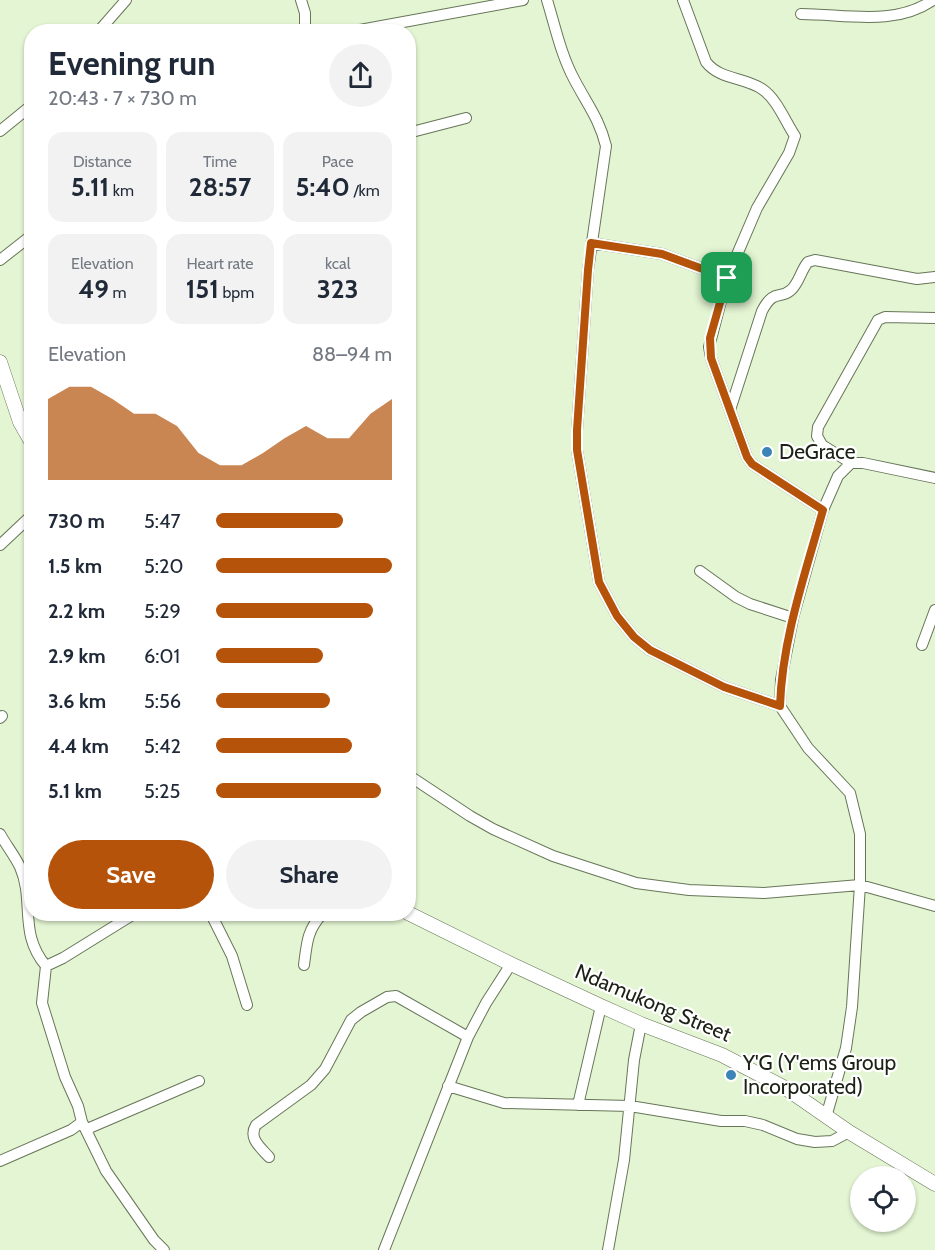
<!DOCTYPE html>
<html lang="en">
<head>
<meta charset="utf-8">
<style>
  :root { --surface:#fff; --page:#f2f2f3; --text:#1f2937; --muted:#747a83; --accent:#b45309 }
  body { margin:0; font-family:Cabin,sans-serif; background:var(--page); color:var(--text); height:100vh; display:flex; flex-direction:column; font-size:22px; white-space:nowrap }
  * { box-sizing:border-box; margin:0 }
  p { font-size:20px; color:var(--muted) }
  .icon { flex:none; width:33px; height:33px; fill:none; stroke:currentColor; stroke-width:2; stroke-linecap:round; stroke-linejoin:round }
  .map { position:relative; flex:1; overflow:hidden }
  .details { position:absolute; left:24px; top:24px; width:392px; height:897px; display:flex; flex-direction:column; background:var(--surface); border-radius:24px; box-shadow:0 2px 4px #0004 }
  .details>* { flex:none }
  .buttons { position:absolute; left:850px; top:1166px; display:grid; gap:12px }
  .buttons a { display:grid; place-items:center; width:66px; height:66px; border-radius:50%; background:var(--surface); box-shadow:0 2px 4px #0004; font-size:30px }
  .pin { position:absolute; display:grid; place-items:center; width:51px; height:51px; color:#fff; margin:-26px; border-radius:12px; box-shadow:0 3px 9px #0006 }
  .round { display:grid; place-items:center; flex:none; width:63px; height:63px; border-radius:32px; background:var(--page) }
  .headline { display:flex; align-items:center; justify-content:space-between; height:102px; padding:0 24px }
  h1 { font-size:33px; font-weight:800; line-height:45px }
  .stats { display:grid; grid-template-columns:repeat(3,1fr); gap:9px; height:102px; padding:6px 24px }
  .stats div { display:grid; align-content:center; border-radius:15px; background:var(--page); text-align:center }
  .stats b { font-size:26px; font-weight:800 }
  .stats small { font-size:16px; font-weight:400 }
  .stats p { font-size:16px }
  .chart { height:168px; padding:12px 24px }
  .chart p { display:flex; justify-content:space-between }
  .chart svg { width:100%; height:108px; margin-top:6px; fill:var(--accent); opacity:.7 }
  .cta { display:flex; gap:12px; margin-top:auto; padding:12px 24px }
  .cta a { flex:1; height:69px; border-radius:36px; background:var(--accent); color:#fff; font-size:24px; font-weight:800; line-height:69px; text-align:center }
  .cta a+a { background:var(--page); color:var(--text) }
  ul { padding:0 24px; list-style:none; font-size:20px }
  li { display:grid; grid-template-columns:96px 72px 1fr; align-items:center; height:45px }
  li i { height:15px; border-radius:8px; background:var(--accent) }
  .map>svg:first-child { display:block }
</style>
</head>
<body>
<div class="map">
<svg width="935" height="1250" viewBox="0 0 935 1250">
  <rect width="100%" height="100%" fill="#e3f5d2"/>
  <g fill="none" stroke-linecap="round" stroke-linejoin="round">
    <g stroke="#677658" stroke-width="12">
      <path id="minor" d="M301,0L305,13V32
        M547,0C555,26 561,55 574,79C587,104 599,118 606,146L588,270L577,430V450L599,582L617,616L634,637L650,650L724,687L780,706
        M683,0L706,62C720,80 744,77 762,89C777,99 785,121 795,136L789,153L757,208L727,278L709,347L711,358L747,457L752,464L823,510
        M801,14C845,14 894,27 933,0
        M98,32L126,0
        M349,32L523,0
        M0,131L32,105
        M408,133L466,118
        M591,243L662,254L727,278
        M0,260L32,235
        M730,410L762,311C774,288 780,300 791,290C799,283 801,270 808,262L815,260L917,279L935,277
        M851,463L822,445L817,436L818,427L878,320L885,317L935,318
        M0,545L32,515
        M700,571L736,597L750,604L793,618
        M922,645L935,610
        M0,718L2,716
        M408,775L470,816L493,829L553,856L636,883L689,890L764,893L860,885L935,906
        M0,834C6,845 15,856 20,867C35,901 18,933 46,966
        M211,914L232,956L247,1005
        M304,965C307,942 307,931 322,914
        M448,1086L504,1103L630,1106L721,1121H745L763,1125L797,1139L815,1142L832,1141L849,1132
        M578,1105L601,1006
        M826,1117L846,1048L852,1007L860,885V834L850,793L808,748L780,706L781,680L793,618L823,510L838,476L851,463H863L935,478
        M82,1122L106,1171L154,1240L164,1250
        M87,1129L199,1081
        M269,1157C260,1147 248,1138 256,1125L311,1085L325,1069L351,1020L361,1012L387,997L396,996L468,1037
        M0,1161L71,1130L82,1122L78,1106L65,1077L42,1003L46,966L63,958L134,914
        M384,1250L468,1037L486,1003L511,964
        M608,1250L624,1160L634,1060L641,1024"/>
    </g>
    <g stroke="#677658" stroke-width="15">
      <path id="major" d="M0,362L20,422L32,443
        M408,913L511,964L601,1006L641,1024L722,1055L787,1089L849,1132L935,1184"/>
    </g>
    <use href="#minor" stroke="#fff" stroke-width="10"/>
    <use href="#major" stroke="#fff" stroke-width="14"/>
  </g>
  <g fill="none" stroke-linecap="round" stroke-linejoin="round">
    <g stroke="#fff" stroke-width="12">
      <path id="route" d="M591,243L662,254L727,278L710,338L711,358L747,457L752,464L823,510C805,574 782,640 780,706L724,687L650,650L634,637L617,616L599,582L577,450V430L588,270Z"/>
    </g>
    <use href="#route" stroke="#b45309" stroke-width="8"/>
  </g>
  <g fill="#3a84b8" stroke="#fff" stroke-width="2">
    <circle cx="767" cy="452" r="6"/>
    <circle cx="731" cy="1075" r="6"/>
  </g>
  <g text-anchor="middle" stroke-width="4.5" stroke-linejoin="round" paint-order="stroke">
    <g font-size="21" fill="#1b2215" stroke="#fff" text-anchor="start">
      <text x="779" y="459">DeGrace</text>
      <text x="743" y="1070">Y'G (Y'ems Group<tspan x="743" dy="24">Incorporated)</tspan></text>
    </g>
    <g font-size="21" fill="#1b2215" stroke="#fff">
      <text transform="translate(653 1003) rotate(23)" y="7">Ndamukong Street</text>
    </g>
  </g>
</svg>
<div class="buttons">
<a><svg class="icon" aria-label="locate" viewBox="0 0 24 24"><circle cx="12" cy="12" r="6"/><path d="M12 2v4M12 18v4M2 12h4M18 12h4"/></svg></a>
</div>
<div class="pin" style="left:727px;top:278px;background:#1e9e55"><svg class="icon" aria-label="arrive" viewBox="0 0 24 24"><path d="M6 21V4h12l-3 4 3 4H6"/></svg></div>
<section class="details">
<div class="headline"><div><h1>Evening run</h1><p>20:43 · 7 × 730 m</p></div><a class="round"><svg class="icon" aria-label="share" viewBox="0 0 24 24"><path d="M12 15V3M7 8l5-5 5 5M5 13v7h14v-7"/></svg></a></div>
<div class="stats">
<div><p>Distance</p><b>5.11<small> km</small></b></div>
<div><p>Time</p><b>28:57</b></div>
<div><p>Pace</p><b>5:40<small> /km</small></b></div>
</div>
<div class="stats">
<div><p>Elevation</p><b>49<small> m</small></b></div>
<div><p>Heart rate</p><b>151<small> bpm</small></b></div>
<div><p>kcal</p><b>323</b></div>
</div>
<div class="chart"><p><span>Elevation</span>88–94 m</p>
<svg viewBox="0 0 160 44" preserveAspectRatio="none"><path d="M0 44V11L10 6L20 6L30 11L40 17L50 17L60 22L70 33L80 38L90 38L100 33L110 27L120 22L130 27L140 27L150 17L160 11V44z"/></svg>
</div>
<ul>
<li><b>730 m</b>5:47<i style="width:72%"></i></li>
<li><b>1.5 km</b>5:20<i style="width:100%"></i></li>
<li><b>2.2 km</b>5:29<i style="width:89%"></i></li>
<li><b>2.9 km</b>6:01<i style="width:61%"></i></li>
<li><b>3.6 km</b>5:56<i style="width:65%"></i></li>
<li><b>4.4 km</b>5:42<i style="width:77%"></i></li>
<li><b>5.1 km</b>5:25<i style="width:94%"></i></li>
</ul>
<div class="cta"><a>Save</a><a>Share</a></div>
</section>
</div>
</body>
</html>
